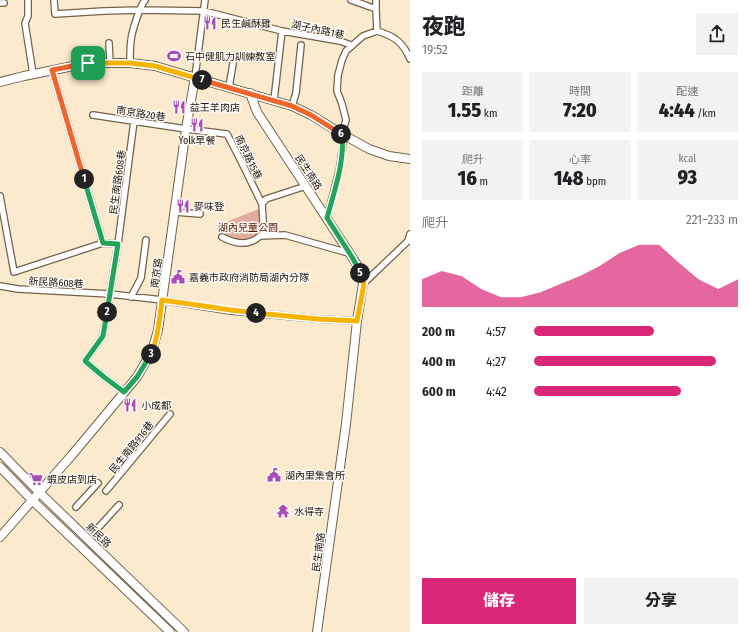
<!DOCTYPE html>
<html lang="zh-TW">
<head>
<meta charset="utf-8">
<style>
  :root { --surface:#fff; --page:#f2f2f2; --text:#202124; --muted:#757577; --accent:#db2777 }
  body { margin:0; font-family:"Fira Sans Condensed","Noto Sans TC",sans-serif; background:var(--page); color:var(--text); height:100vh; display:flex; flex-direction:column; font-size:15px; white-space:nowrap }
  * { box-sizing:border-box; margin:0 }
  p { font-size:13px; color:var(--muted) }
  .icon { flex:none; width:22px; height:22px; fill:none; stroke:currentColor; stroke-width:2; stroke-linecap:round; stroke-linejoin:round }
  .map { position:relative; flex:1; overflow:hidden }
  .sheet { display:flex; flex-direction:column; background:var(--surface); width:340px }
  .sheet>* { flex:none }
  .pin { position:absolute; display:grid; place-items:center; width:34px; height:34px; color:#fff; margin:-17px; border-radius:8px; box-shadow:0 2px 6px #0006 }
  .km { position:absolute; width:20px; height:20px; margin:-10px; border-radius:50%; background:#222; color:#fff; font-size:11px; line-height:20px; text-align:center }
  .round { display:grid; place-items:center; flex:none; width:42px; height:42px; border-radius:0px; background:var(--page) }
  .head { display:flex; align-items:center; justify-content:space-between; height:68px; padding:0 12px }
  h1 { font-size:22px; font-weight:800; line-height:30px }
  .figures { display:grid; grid-template-columns:repeat(3,1fr); gap:6px; height:68px; padding:4px 12px }
  .figures div { display:grid; align-content:center; border-radius:0px; background:var(--page); text-align:center }
  .figures b { font-size:20px; font-weight:800 }
  .figures small { font-size:11px; font-weight:400 }
  .figures p { font-size:11px }
  .chart { height:112px; padding:8px 12px }
  .chart p { display:flex; justify-content:space-between }
  .chart svg { width:100%; height:72px; margin-top:4px; fill:var(--accent); opacity:.7 }
  .primary-button { display:flex; gap:8px; margin-top:auto; padding:8px 12px }
  .primary-button a { flex:1; height:46px; border-radius:0px; background:var(--accent); color:#fff; font-size:16px; font-weight:800; line-height:46px; text-align:center }
  .primary-button a+a { background:var(--page); color:var(--text) }
  ul { padding:0 12px; list-style:none; font-size:13px }
  li { display:grid; grid-template-columns:64px 48px 1fr; align-items:center; height:30px }
  li i { height:10px; border-radius:5px; background:var(--accent) }
  main { display:flex; flex:1; min-height:0 }
  .map>svg:first-child { display:block }
</style>
</head>
<body>
<main>
<div class="map">
<svg width="410" height="632" viewBox="0 0 410 632">
  <rect width="100%" height="100%" fill="#fbeacd"/>
  <path fill="#e3ab9f" d="M259,209L261,217V233L254,240L242,242L231,240L221,231L225,230V225L228,221Z"/>
  <g fill="none" stroke-linecap="round" stroke-linejoin="round">
    <g stroke="#716249" stroke-width="8">
      <path id="street" d="M28,0V16L25,23L33,74
        M54,0L55,14L104,11L140,10L204,11L282,31L340,41L351,45
        M351,0L376,9V0
        M0,3H4
        M376,9L377,31
        M377,31C394,36 403,42 410,59
        M109,43L110,64
        M130,63C130,55 130,47 131,40C132,31 140,6 145,0
        M52,70L103,243
        M195,77L205,0
        M229,87L234,58
        M274,100L282,31
        M292,106L296,93L301,45
        M93,115L186,129L227,134L240,159L262,204
        M0,196L14,272L103,243L118,244
        M175,212L200,214
        M327,218L340,167L343,144L342,134L346,120L342,104L337,91L338,75L342,60L346,51L363,36L377,31
        M264,235L262,204L266,199L306,186
        M222,237C235,244 249,246 260,236L285,235L345,252L348,250
        M363,284L408,241L410,234
        M0,286L18,289L110,294L162,300L231,311L318,319L357,321
        M131,297L141,278L146,240
        M124,392L104,377L85,361L103,336L118,244L134,121
        M106,491L170,414
        M76,507L98,483
        M98,528L119,505"/>
    </g>
    <g stroke="#716249" stroke-width="10">
      <path id="secondary" d="M0,82L24,76L88,63H130L155,66L292,106L311,115L342,134L369,149L389,156L410,159
        M250,93L257,112L352,257L359,268L363,284L357,321L346,424L317,632
        M0,452L40,493L184,632
        M0,467L33,501L170,632
        M0,537L72,455L137,377L152,351L158,330L186,129L195,77"/>
    </g>
    <use href="#street" stroke="#fff" stroke-width="5.5"/>
    <use href="#secondary" stroke="#fff" stroke-width="8"/>
  </g>
  <g fill="none" stroke-linecap="round" stroke-linejoin="round">
    <g stroke="#fff" stroke-width="8">
      <path id="split-1" d="M84,179L52,70L88,63"/>
    </g>
    <g stroke="#fff" stroke-width="8">
      <path id="split-2" d="M84,179L103,243L118,244L107,312"/>
    </g>
    <g stroke="#fff" stroke-width="8">
      <path id="split-3" d="M107,312L103,336L85,361L104,377L124,392L137,377L151,354"/>
    </g>
    <g stroke="#fff" stroke-width="8">
      <path id="split-4" d="M151,354C158,341 160,315 162,300L231,310L256,313"/>
    </g>
    <g stroke="#fff" stroke-width="8">
      <path id="split-5" d="M256,313L318,319L357,321L364,284L360,273"/>
    </g>
    <g stroke="#fff" stroke-width="8">
      <path id="split-6" d="M341,134H342C345,161 334,192 327,218L352,257L358,268L360,273"/>
    </g>
    <g stroke="#fff" stroke-width="8">
      <path id="split-7" d="M202,80L292,106L311,115L341,134"/>
    </g>
    <g stroke="#fff" stroke-width="8">
      <path id="split-8" d="M88,63H130L155,66L202,80"/>
    </g>
    <use href="#split-1" stroke="#f0652b" stroke-width="5"/>
    <use href="#split-2" stroke="#22a559" stroke-width="5"/>
    <use href="#split-3" stroke="#22a559" stroke-width="5"/>
    <use href="#split-4" stroke="#f5b400" stroke-width="5"/>
    <use href="#split-5" stroke="#f5b400" stroke-width="5"/>
    <use href="#split-6" stroke="#22a559" stroke-width="5"/>
    <use href="#split-7" stroke="#f0652b" stroke-width="5"/>
    <use href="#split-8" stroke="#f5b400" stroke-width="5"/>
  </g>
  <defs>
    <g id="restaurant-bare" transform="scale(1.08)"><path d="M-5-6h1v4h1v-4h1v4h1v-4h1v5L-1.5 .5V6h-2V.5L-5-1ZM5-6V6H3V1.5H1.5Q1.5-4 5-6Z" fill="#a94eb9" stroke="#fdf9f3" stroke-width="2.5" paint-order="stroke"/></g>
    <g id="stadium-bare" transform="scale(1.08)"><path d="M0-5a6.5 5 0 1 0 0 10a6.5 5 0 1 0 0-10ZM-3.5-1.8h7v3.6h-7Z" fill="#a94eb9" stroke="#fdf9f3" stroke-width="2.5" paint-order="stroke"/></g>
    <g id="civic-bare" transform="scale(1.08)"><path d="M-.6-6.5H3V-4.5H.6V-3L4-1V1h2V6H-6V1h2V-1L-.6-3ZM-1.2 2.5V6h2.4V2.5Z" fill="#a94eb9" stroke="#fdf9f3" stroke-width="2.5" paint-order="stroke"/></g>
    <g id="supermarket-bare" transform="scale(1.08)"><path d="M-6-5.5h2.5l.6 2H6L4.5 2H-2.5L-4.4-4H-6ZM-1.5 3.2a1.3 1.3 0 1 0 .1 0ZM3 3.2a1.3 1.3 0 1 0 .1 0Z" fill="#a94eb9" stroke="#fdf9f3" stroke-width="2.5" paint-order="stroke"/></g>
    <g id="temple-bare" transform="scale(1.08)"><path d="M0-6L5-2H3V0L6.5 2.5H4V6H1.5V3h-3V6H-4V2.5H-6.5L-3 0V-2H-5Z" fill="#a94eb9" stroke="#fdf9f3" stroke-width="2.5" paint-order="stroke"/></g>
  </defs>
  <g fill-rule="evenodd">
    <use href="#restaurant-bare" x="210" y="23"/>
    <use href="#stadium-bare" x="174" y="56"/>
    <use href="#restaurant-bare" x="179" y="107"/>
    <use href="#restaurant-bare" x="197" y="125"/>
    <use href="#restaurant-bare" x="183" y="206"/>
    <use href="#civic-bare" x="178" y="277"/>
    <use href="#restaurant-bare" x="130" y="405"/>
    <use href="#civic-bare" x="274" y="475"/>
    <use href="#supermarket-bare" x="36" y="479"/>
    <use href="#temple-bare" x="283" y="511"/>
  </g>
  <g text-anchor="middle" stroke-width="3" stroke-linejoin="round" paint-order="stroke">
    <g font-size="10" fill="#1f190f" stroke="#fdf9f3" text-anchor="start">
      <text x="221" y="27">民生鹹酥雞</text>
      <text x="185" y="60">石中健肌力訓練教室</text>
      <text x="190" y="111">益王羊肉店</text>
      <text x="197" y="144" text-anchor="middle">Yolk早餐</text>
      <text x="194" y="210">麥味登</text>
      <text x="189" y="281">嘉義市政府消防局湖內分隊</text>
      <text x="141" y="409">小成都</text>
      <text x="285" y="479">湖內里集會所</text>
      <text x="47" y="483">蝦皮店到店</text>
      <text x="294" y="515">水得寺</text>
    </g>
    <g font-size="10" fill="#1f190f" stroke="#fdf9f3">
      <text transform="translate(318 29) rotate(12)" y="4">湖子內路1巷</text>
      <text transform="translate(141 113) rotate(9)" y="4">南京路20巷</text>
      <text transform="translate(249 157) rotate(64)" y="4">南京路15巷</text>
      <text transform="translate(309 172) rotate(57)" y="4">民生南路</text>
      <text transform="translate(117 182) rotate(-82)" y="4">民生南路608巷</text>
      <text transform="translate(156 273) rotate(-82)" y="4">南京路</text>
      <text transform="translate(56 282) rotate(3)" y="4">新民路608巷</text>
      <text transform="translate(131 447) rotate(-51)" y="4">民生南路916巷</text>
      <text transform="translate(99 535) rotate(44)" y="4">新民路</text>
      <text transform="translate(318 552) rotate(-82)" y="4">民生南路</text>
    </g>
    <g font-size="10" fill="#581609" stroke="#fdf9f3">
      <text x="248" y="231">湖內兒童公園</text>
    </g>
  </g>
</svg>
<div class="pin" style="left:88px;top:63px;background:#1e9e55"><svg class="icon" aria-label="arrive" viewBox="0 0 24 24"><path d="M6 21V4h12l-3 4 3 4H6"/></svg></div>
<b class="km" style="left:84px;top:179px">1</b>
<b class="km" style="left:107px;top:312px">2</b>
<b class="km" style="left:151px;top:354px">3</b>
<b class="km" style="left:256px;top:313px">4</b>
<b class="km" style="left:360px;top:273px">5</b>
<b class="km" style="left:341px;top:134px">6</b>
<b class="km" style="left:202px;top:80px">7</b>
</div>
<section class="sheet">
<div class="head"><div><h1>夜跑</h1><p>19:52</p></div><a class="round"><svg class="icon" aria-label="share" viewBox="0 0 24 24"><path d="M12 15V3M7 8l5-5 5 5M5 13v7h14v-7"/></svg></a></div>
<div class="figures">
<div><p>距離</p><b>1.55<small> km</small></b></div>
<div><p>時間</p><b>7:20</b></div>
<div><p>配速</p><b>4:44<small> /km</small></b></div>
</div>
<div class="figures">
<div><p>爬升</p><b>16<small> m</small></b></div>
<div><p>心率</p><b>148<small> bpm</small></b></div>
<div><p>kcal</p><b>93</b></div>
</div>
<div class="chart"><p><span>爬升</span>221–233 m</p>
<svg viewBox="0 0 160 44" preserveAspectRatio="none"><path d="M0 44V27L10 22L20 25L30 33L40 38L50 38L60 35L70 30L80 25L90 19L100 11L110 6L120 6L130 17L140 27L150 33L160 27V44z"/></svg>
</div>
<ul>
<li><b>200 m</b>4:57<i style="width:59%"></i></li>
<li><b>400 m</b>4:27<i style="width:89%"></i></li>
<li><b>600 m</b>4:42<i style="width:72%"></i></li>
</ul>
<div class="primary-button"><a>儲存</a><a>分享</a></div>
</section>
</main>
</body>
</html>
